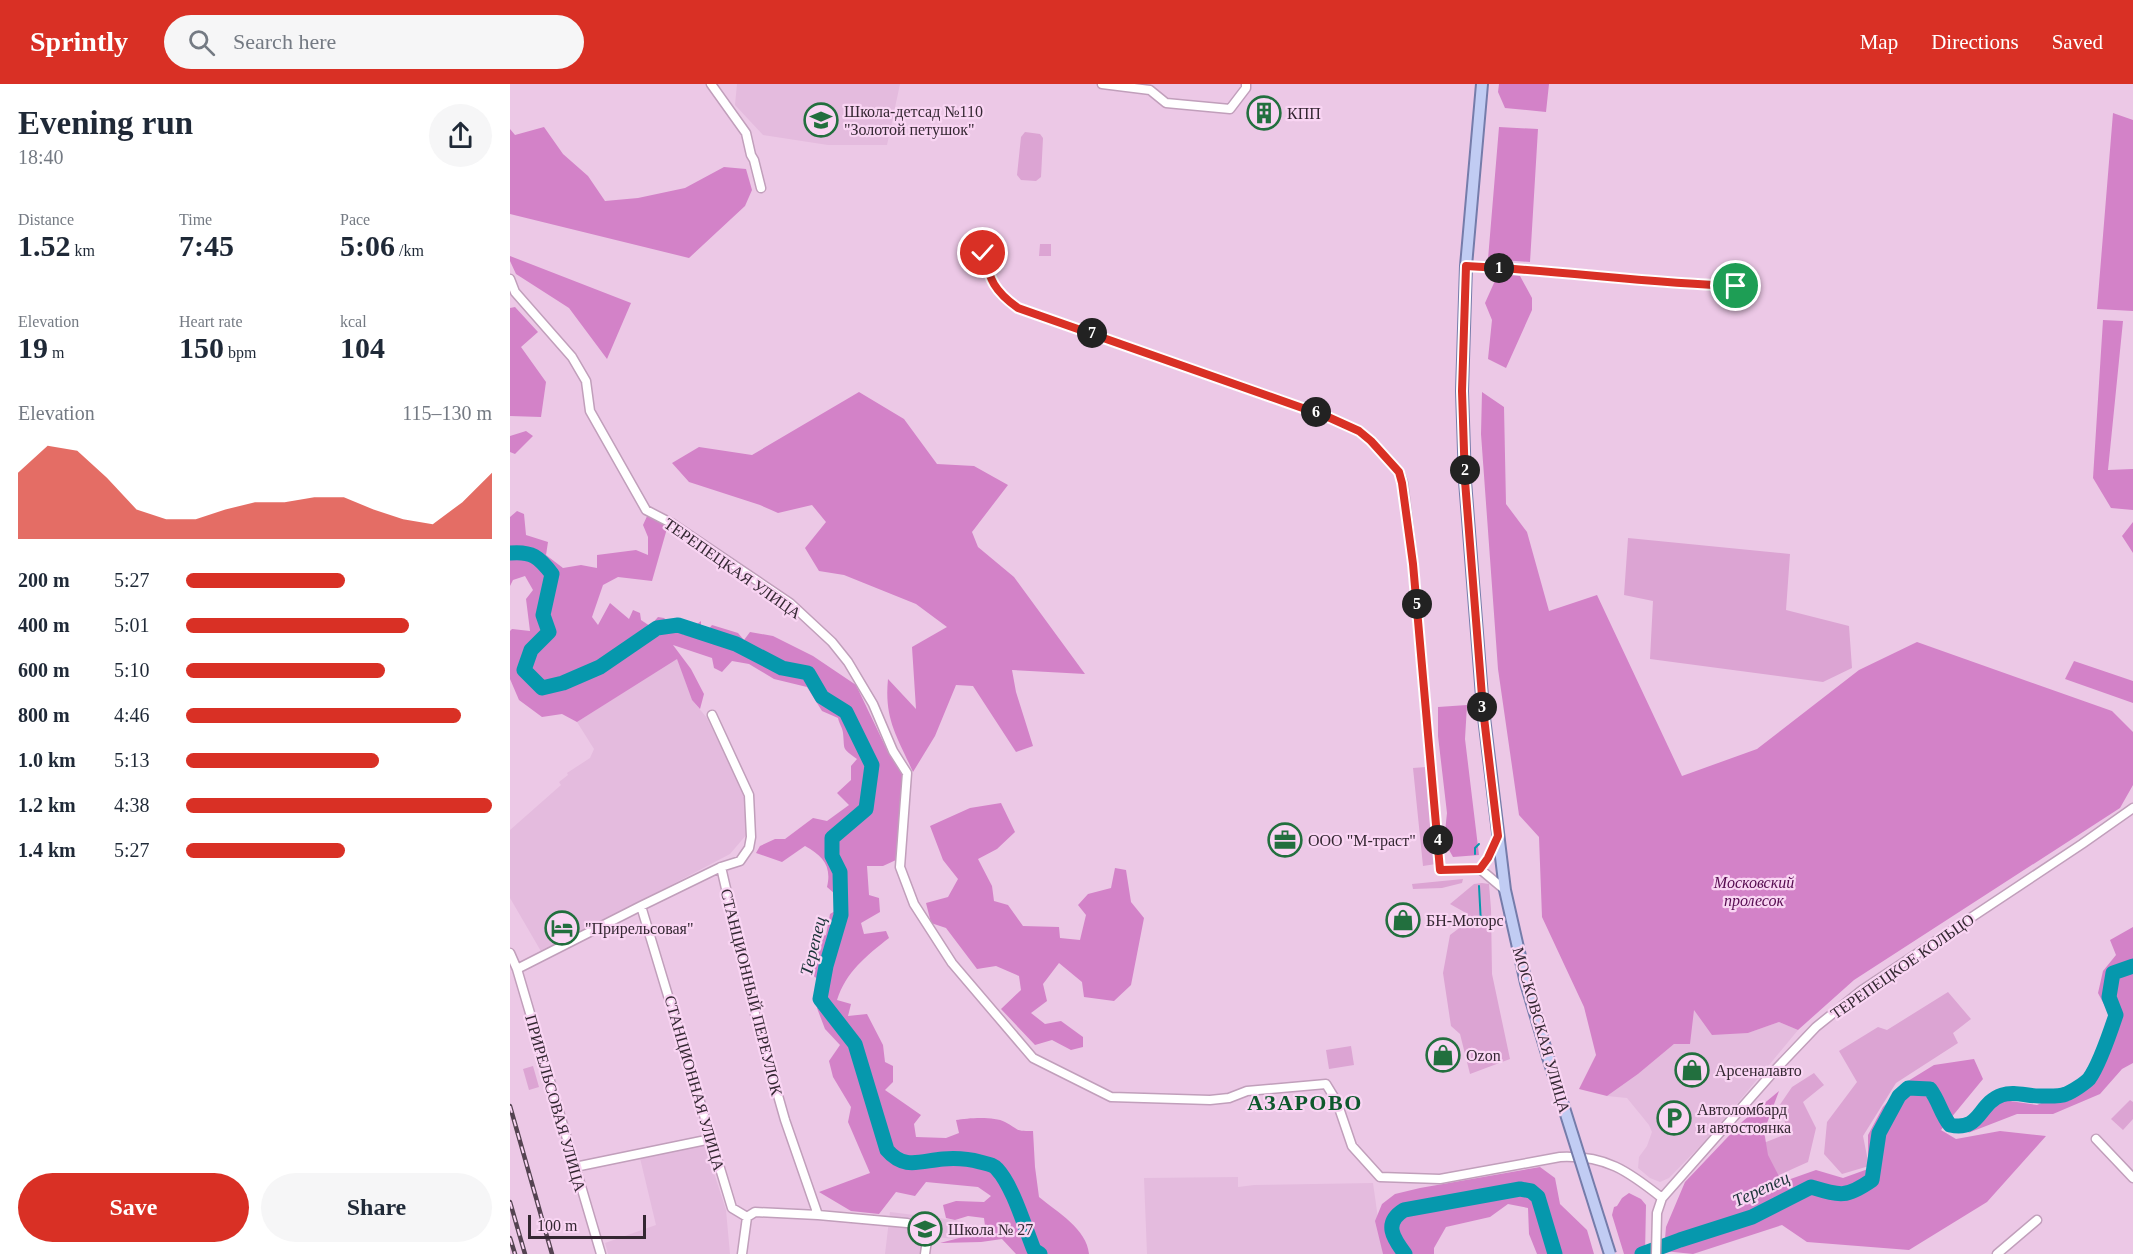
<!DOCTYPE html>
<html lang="en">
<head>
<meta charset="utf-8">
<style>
  :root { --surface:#fff; --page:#f6f6f7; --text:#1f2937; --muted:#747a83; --accent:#d93025 }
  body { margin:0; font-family:Georgia,serif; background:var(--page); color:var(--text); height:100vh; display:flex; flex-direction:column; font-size:22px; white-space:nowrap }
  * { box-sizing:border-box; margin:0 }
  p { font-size:20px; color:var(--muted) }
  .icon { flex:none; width:33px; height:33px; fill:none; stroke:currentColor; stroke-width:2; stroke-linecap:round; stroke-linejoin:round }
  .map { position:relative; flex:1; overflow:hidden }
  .drawer { display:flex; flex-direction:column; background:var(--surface); width:510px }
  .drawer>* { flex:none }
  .scale { position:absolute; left:18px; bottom:15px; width:118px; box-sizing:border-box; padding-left:6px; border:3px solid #342732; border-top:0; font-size:16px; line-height:21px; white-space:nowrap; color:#342732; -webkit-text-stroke:4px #f9d5f3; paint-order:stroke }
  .pin { position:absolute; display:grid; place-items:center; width:51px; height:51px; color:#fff; margin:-26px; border:3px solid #fff; border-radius:50%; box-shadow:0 2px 6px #0007 }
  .km { position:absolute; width:30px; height:30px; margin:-15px; border-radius:50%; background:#222; color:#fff; font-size:16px; line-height:30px; text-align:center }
  .round { display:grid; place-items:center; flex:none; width:63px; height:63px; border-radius:32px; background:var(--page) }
  .head { display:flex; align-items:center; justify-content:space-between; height:102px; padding:0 18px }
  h1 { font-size:33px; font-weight:700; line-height:45px }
  .stats { display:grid; grid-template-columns:repeat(3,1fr); gap:9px; height:102px; padding:6px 18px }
  .stats div { display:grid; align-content:center }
  .stats b { font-size:30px; font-weight:700 }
  .stats small { font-size:16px; font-weight:400 }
  .stats p { font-size:16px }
  .chart { height:168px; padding:12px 18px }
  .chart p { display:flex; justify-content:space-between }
  .chart svg { width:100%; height:108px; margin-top:6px; fill:var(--accent); opacity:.7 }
  .primary-button { display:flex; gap:12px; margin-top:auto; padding:12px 18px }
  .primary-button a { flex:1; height:69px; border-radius:36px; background:var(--accent); color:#fff; font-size:24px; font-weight:700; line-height:69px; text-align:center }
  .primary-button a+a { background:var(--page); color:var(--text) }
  ul { padding:0 18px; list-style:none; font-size:20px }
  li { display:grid; grid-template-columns:96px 72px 1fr; align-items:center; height:45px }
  li i { height:15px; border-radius:8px; background:var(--accent) }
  header { display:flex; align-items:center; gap:36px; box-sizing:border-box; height:84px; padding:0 30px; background:var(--accent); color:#fff }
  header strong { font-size:28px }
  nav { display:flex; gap:33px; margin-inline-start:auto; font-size:21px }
  .search { width:420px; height:54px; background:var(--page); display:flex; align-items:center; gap:15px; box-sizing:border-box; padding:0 21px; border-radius:33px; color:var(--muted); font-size:22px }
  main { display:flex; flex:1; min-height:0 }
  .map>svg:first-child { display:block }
</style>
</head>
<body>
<header>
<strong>Sprintly</strong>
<div class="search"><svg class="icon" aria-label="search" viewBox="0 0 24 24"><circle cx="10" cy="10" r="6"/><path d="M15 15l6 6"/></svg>Search here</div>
<nav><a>Map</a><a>Directions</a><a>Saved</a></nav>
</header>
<main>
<section class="drawer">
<div class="head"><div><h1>Evening run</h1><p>18:40</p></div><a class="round"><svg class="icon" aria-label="share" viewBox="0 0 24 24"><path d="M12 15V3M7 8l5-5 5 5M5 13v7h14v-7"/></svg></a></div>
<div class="stats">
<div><p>Distance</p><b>1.52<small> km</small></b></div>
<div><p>Time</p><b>7:45</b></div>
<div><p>Pace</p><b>5:06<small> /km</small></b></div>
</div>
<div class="stats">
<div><p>Elevation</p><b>19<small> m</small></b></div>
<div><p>Heart rate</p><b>150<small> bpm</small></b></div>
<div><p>kcal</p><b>104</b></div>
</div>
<div class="chart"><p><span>Elevation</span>115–130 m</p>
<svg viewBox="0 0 160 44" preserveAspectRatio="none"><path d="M0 44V17L10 6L20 8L30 19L40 32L50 36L60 36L70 32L80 29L90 29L100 27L110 27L120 32L130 36L140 38L150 29L160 17V44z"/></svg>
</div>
<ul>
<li><b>200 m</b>5:27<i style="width:52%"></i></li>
<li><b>400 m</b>5:01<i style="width:73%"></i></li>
<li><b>600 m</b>5:10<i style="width:65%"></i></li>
<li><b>800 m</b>4:46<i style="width:90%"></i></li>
<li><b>1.0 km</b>5:13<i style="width:63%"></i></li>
<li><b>1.2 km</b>4:38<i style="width:100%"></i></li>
<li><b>1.4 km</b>5:27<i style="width:52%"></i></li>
</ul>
<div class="primary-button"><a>Save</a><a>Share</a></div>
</section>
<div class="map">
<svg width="1623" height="1170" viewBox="0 0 1623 1170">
  <rect width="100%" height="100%" fill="#ecc8e6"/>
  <path fill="#e4bbde" d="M227,0H390L377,61H318L253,51L225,21Z
    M167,574L182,616L197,634L236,713L237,750L220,770L32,869L0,814V746L51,701L49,698L58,691L57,689L80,674L84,665L67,638Z
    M1184,925L1238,949L1269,938L1288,946L1202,1050L1159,1094L1150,1098L1140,1094L1128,1084L1129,1073L1137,1062L1142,1048L1139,1041L1117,1014L1097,1012L1128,990L1164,960Z
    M189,1060L195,1061L216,1126L220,1170H98L95,1159L146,1141L130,1074Z
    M728,1093V1103L744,1101L863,1099L873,1170H637L634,1094Z
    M380,1128L453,1137L451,1156L420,1152L417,1170H375Z"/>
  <path fill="#dca4d3" d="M515,48L530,50L533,54L531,93L526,97L511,96L507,91L511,53Z
    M530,160H541V172H529Z
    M1118,454L1280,470L1276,526L1339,542L1342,584L1313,598L1140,575L1143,517L1114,511Z
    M916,683L926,780L913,782L903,684Z
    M953,795L952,799L932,804L903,805L902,800Z
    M972,799L979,800L981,825L982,890L1000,975L960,990L950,950L941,942L933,889L940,851L948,845L956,829L940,820L964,800Z
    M1438,908L1461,935L1443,949L1448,959L1386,999L1353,1052L1359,1082L1332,1090L1314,1070L1317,1038L1347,998L1329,967L1368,943L1377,946Z
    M841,962L844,981L819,985L816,966Z
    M23,982L29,1003L19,1006L13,985Z
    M1304,989L1314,1001L1293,1018L1306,1044L1298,1078L1260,1095L1251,1060L1279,1049L1269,1022L1282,1003Z
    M1620,1016L1623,1018V1035L1613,1046L1601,1035Z"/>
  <path fill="#d382c8" d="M989,0H1039L1036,28L995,24L988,8Z
    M1603,29L1623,36V227L1587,225Z
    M34,43L53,70L78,92L95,117L128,114L175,104L214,83L236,85L242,106L235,122L179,174L0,130V45L5,51Z
    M989,43L1028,45L1020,178L978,175Z
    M0,172L121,219L97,275L59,224L6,190L0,177Z
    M988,190L1010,192L1022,214V226L996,284L978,275L982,236L975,219Z
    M5,223L28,248L11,263L36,298L31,333L0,332V224Z
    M1593,236L1613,237L1598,386L1623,385V426L1601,424L1583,394Z
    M349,308L394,335L427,380L464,382L498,401L462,448L468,463L504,493L575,590L502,586L506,608L523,662L506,668L463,602L446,601L425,652L403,688C387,652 374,635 378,595L406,625L402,563L437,543L406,520L334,491L309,487L295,464L316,438L302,421L268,429L250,421L179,398L162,379L189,363L242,371Z
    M972,308L994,323L996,420L1017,448L1039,527L1087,511L1172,692L1247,665L1349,586L1407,558L1602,627L1623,648V701L1610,724L1344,896L1288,946L1269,938L1238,949L1202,951L1184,926L1180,960H1164L1128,990L1097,1012L1069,1005L1086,971L1074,923L1032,833L1029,753L1009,731L988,585L971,350Z
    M16,347L23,352L5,370L0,368V352Z
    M7,427L14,430L16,451L38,458L36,471L53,484L71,481L87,484V471L126,466L138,471V453L133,441L138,430L158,441L142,497L108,493L93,501L82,533L88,541L100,519L119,535L123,526L130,529L131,536L140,542L148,533L154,534L174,551L191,537V555L202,541L228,549L234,556L240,548L263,552L303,572L346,601L379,670L393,692L386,776L373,782H357L359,811L369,814L370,828L351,839L354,850L376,847L379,854C356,872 336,888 327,916L341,920L338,932L357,930L373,961L375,978L383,982V998L375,1006L411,1031L404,1040L406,1053L436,1054L449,1049L446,1036C458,1034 484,1032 495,1038C510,1046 504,1047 523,1047L525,1083L529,1113C547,1128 577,1145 579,1170H506L492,1155L471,1158L430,1159L453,1153L475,1142L474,1134L458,1132L445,1136L436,1134L433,1121L446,1117L474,1118L481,1112L468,1103L416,1098L405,1112L386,1108L369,1130L341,1127L309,1108L360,1089L338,1038L341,1023L323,993L319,977L330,961L315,945L307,924L322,925L316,914L318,903L301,890L298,877L306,872L303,856L316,851L320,830L325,827V810L317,803C322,782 313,772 295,762L272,778L246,769L250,762L265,755H275L303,734L317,737L339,721L327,709L341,696V682L347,675C331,663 335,667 333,649C333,645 329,639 328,634L312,627L297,603L264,595L239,580L222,577L212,588L204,584L202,574L163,561L181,585L194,610L190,625L182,616L167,575L67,638L52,630L32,633L9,616L0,595V547L2,545L20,547L16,515L23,506L15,492L3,496L0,502V433Z
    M1623,438V469L1612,452Z
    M1564,577L1623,597V619L1555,595Z
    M957,621L955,655L969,771L943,773L934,757L937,729L928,652V623Z
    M491,719L505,748L487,765L468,775L482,802L484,817L498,821L513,842L549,843L550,854L570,856L576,831L568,821L578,810L601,804L605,784L616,786L621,818L634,834L621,901L604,917L574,913L572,898L549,879L533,900L537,917L521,929L535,940L551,937L573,953V963L561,966L542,956L525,961L491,925L511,906L509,892L486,882L467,885L436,844L421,839L416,819L438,813L448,795L433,776L420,742L460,724Z
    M1623,843V979L1612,985L1590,1010L1543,1030H1507L1458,1049L1493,1016L1527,1021L1566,1004L1600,945L1598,928L1588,909L1593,887L1606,871L1600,856Z
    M1464,975L1473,995L1431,1046L1446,1055L1490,1047L1536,1052L1477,1118L1399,1166L1297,1158L1272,1141L1183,1170L1154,1167L1156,1143L1175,1098L1233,1037L1269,1007L1254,1047L1258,1071L1272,1098L1306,1086L1333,1094L1358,1085V1051L1373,1023L1398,997L1424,981Z
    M1030,1083L1045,1094L1050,1120L1077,1146L1084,1170H1027L1019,1150L1018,1124L998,1120L980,1133L936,1143L924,1164V1170H873L865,1137L872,1120L885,1110L910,1104Z
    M1119,1109L1131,1115L1136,1121L1135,1170H1114L1102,1131L1104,1123L1107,1122L1112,1114Z"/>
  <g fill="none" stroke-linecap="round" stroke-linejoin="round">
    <path stroke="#0698ad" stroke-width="2" d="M965,770V764L969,760
      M969,802L971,840"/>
    <path stroke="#0698ad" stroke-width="15" d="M0,469C22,467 29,473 42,490L33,531L39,548L21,566L14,586L32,604L53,599L90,583L147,544L168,541L226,560L272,584L298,589L312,613L336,628L362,681L356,725L322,754V772L330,788L331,831L316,882L310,915L345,960L377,1066C394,1086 410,1077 433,1075C445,1074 459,1075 470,1078C477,1080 483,1080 487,1085C503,1102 515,1144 524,1166L530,1170
      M895,1170C883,1154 873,1139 894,1126L1010,1105L1021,1107L1028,1113L1045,1170
      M1132,1170L1170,1156L1242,1133L1301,1103C1331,1112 1336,1114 1362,1096L1369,1049L1389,1012L1398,1004L1420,1005C1429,1017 1431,1030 1440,1041C1471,1048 1468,1019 1492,1011C1504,1007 1517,1012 1529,1012C1537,1012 1549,1013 1556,1010C1562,1008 1575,999 1579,995C1588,983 1601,946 1606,931L1599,913L1603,889L1623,882"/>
    <g stroke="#c19fbb" stroke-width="11">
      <path id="minor" d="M201,0L236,49L241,71L244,76L251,104
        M592,0L640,6L656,19L720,25L736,4V0
        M473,169C480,196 484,208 508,224L818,333L849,347L861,357L889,388L893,399L903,480L930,786L970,785L978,774L988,753
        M956,182C1046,186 1136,199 1226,202
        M0,195L5,208L62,273L76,297L80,327L136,426L163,440L280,519L322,558L338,578L363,620L383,667L397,689L390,783L404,820L442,879L523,974L601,1013L700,1016L719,1014L737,1007L816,1000L827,1018L842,1062L870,1093L930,1095L1050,1073C1096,1071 1118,1087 1152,1114
        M211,783L246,934L275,1036L308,1131
        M970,785L995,806
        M131,822L222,1124L237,1133L232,1170
        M0,869L7,885L91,1170
        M7,885L131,822L211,783L230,777L239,764L241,753L239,711L202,631
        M1586,1055L1623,1094
        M65,1083L201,1055
        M237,1133L245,1128L308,1131L397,1139
        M415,1170L417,1156
        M1146,1170L1147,1129L1152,1114L1265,986L1306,943L1352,906L1572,760L1623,724
        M1487,1170L1527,1136"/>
    </g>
    <g stroke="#757caa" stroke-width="14">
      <path id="major" d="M972,0L956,182L952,307L955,397L973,625L995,806L1016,899L1038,973"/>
    </g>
    <use href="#minor" stroke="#fff" stroke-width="8"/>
    <use href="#major" stroke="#c1ccf3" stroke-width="10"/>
    <g stroke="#544351" stroke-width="4.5">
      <path id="rail" d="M0,1022L42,1170
        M0,1118L15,1170
        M0,1154L5,1170"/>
    </g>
    <use href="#rail" stroke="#f9d5f3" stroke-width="2" stroke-dasharray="7" stroke-linecap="butt"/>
    <g stroke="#757caa" stroke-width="14" stroke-linecap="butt">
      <path id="major-bridge" d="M1038,973L1100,1170"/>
    </g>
    <use href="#major-bridge" stroke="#c1ccf3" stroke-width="10"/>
  </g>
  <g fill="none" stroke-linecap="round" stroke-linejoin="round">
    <g stroke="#fff" stroke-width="12">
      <path id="route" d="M473,169C480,196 484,207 508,224L818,333L849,347L861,357L889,388L892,399L903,480L930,786L970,785L978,774L988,752L973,625L955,397L952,307L956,182C1046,186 1136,199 1226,202"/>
    </g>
    <use href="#route" stroke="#d93025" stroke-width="8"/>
  </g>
  <defs>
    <g id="building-ring" transform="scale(1.725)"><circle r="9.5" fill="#f9d5f3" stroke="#226f3e" stroke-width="1.5"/><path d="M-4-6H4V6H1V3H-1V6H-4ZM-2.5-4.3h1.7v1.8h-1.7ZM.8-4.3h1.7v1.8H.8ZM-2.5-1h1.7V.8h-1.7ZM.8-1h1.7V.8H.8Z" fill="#226f3e"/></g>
    <g id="school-ring" transform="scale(1.725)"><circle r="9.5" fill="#f9d5f3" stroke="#226f3e" stroke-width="1.5"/><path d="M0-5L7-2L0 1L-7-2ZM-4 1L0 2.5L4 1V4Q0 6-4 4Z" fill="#226f3e"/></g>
    <g id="office-ring" transform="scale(1.725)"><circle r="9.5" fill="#f9d5f3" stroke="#226f3e" stroke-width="1.5"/><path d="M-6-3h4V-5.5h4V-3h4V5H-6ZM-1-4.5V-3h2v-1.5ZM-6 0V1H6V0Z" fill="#226f3e"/></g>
    <g id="shop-ring" transform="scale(1.725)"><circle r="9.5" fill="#f9d5f3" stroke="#226f3e" stroke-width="1.5"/><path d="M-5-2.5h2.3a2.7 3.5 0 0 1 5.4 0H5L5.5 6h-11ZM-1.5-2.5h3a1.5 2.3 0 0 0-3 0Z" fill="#226f3e"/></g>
    <g id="hotel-ring" transform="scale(1.725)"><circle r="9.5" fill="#f9d5f3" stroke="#226f3e" stroke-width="1.5"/><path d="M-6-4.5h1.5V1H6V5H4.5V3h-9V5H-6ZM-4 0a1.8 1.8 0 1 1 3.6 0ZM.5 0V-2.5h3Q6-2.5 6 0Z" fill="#226f3e"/></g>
    <g id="parking-ring" transform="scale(1.725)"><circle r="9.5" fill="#f9d5f3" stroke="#226f3e" stroke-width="1.5"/><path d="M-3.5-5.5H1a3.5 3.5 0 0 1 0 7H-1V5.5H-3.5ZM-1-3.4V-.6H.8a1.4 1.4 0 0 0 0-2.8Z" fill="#226f3e"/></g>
  </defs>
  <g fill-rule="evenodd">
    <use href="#building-ring" x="754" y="29"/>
    <use href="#school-ring" x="311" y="36"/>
    <use href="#office-ring" x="775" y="756"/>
    <use href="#shop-ring" x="893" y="836"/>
    <use href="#hotel-ring" x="52" y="844"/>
    <use href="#shop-ring" x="933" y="971"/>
    <use href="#shop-ring" x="1182" y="986"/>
    <use href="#parking-ring" x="1164" y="1034"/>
    <use href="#school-ring" x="415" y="1145"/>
  </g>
  <g text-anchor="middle" stroke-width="4.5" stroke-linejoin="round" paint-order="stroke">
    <g font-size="16" fill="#342732" stroke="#f9d5f3" text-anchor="start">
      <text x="334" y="33">Школа-детсад №110<tspan x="334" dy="18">"Золотой петушок"</tspan></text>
      <text x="777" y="35">КПП</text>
      <text x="798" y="762">ООО "М-траст"</text>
      <text x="916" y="842">БН-Моторс</text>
      <text x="75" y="850">"Прирельсовая"</text>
      <text x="956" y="977">Ozon</text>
      <text x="1205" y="992">Арсеналавто</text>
      <text x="1187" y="1031">Автоломбард<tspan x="1187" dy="18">и автостоянка</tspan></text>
      <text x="438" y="1151">Школа № 27</text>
    </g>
    <g font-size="16" fill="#342732" stroke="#f9d5f3">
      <text transform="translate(223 484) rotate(35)" y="6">ТЕРЕПЕЦКАЯ УЛИЦА</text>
      <text transform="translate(1392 882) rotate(-35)" y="6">ТЕРЕПЕЦКОЕ КОЛЬЦО</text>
      <text transform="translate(242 908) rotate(76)" y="6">СТАНЦИОННЫЙ ПЕРЕУЛОК</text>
      <text transform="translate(1032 946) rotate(74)" y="6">МОСКОВСКАЯ УЛИЦА</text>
      <text transform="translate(185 999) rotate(74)" y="6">СТАНЦИОННАЯ УЛИЦА</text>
      <text transform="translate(46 1019) rotate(74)" y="6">ПРИРЕЛЬСОВАЯ УЛИЦА</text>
    </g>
    <g font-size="16" font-style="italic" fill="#560b50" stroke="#f9d5f3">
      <text x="1244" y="804">Московский<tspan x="1244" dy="18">пролесок</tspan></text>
    </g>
    <g font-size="18" font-style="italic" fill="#1b3439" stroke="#f9d5f3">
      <text transform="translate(303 862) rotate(-76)" y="6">Терепец</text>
      <text transform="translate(1251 1105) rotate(-25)" y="6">Терепец</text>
    </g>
    <g font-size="22" font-weight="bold" letter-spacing="1.5" fill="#0d582c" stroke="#f9d5f3">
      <text x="795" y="1026">АЗАРОВО</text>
    </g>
  </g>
</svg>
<div class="scale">100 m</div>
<div class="pin" style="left:1226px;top:202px;background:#1e9e55"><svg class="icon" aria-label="arrive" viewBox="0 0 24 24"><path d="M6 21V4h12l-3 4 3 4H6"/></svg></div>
<div class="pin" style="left:473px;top:169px;background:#d93025"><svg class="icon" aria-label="check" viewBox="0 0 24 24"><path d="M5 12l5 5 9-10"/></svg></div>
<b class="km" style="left:989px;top:184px">1</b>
<b class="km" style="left:955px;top:386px">2</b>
<b class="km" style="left:972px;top:623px">3</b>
<b class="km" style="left:928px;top:756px">4</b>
<b class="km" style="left:907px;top:520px">5</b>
<b class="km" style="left:806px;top:328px">6</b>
<b class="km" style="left:582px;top:249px">7</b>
</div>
</main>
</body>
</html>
